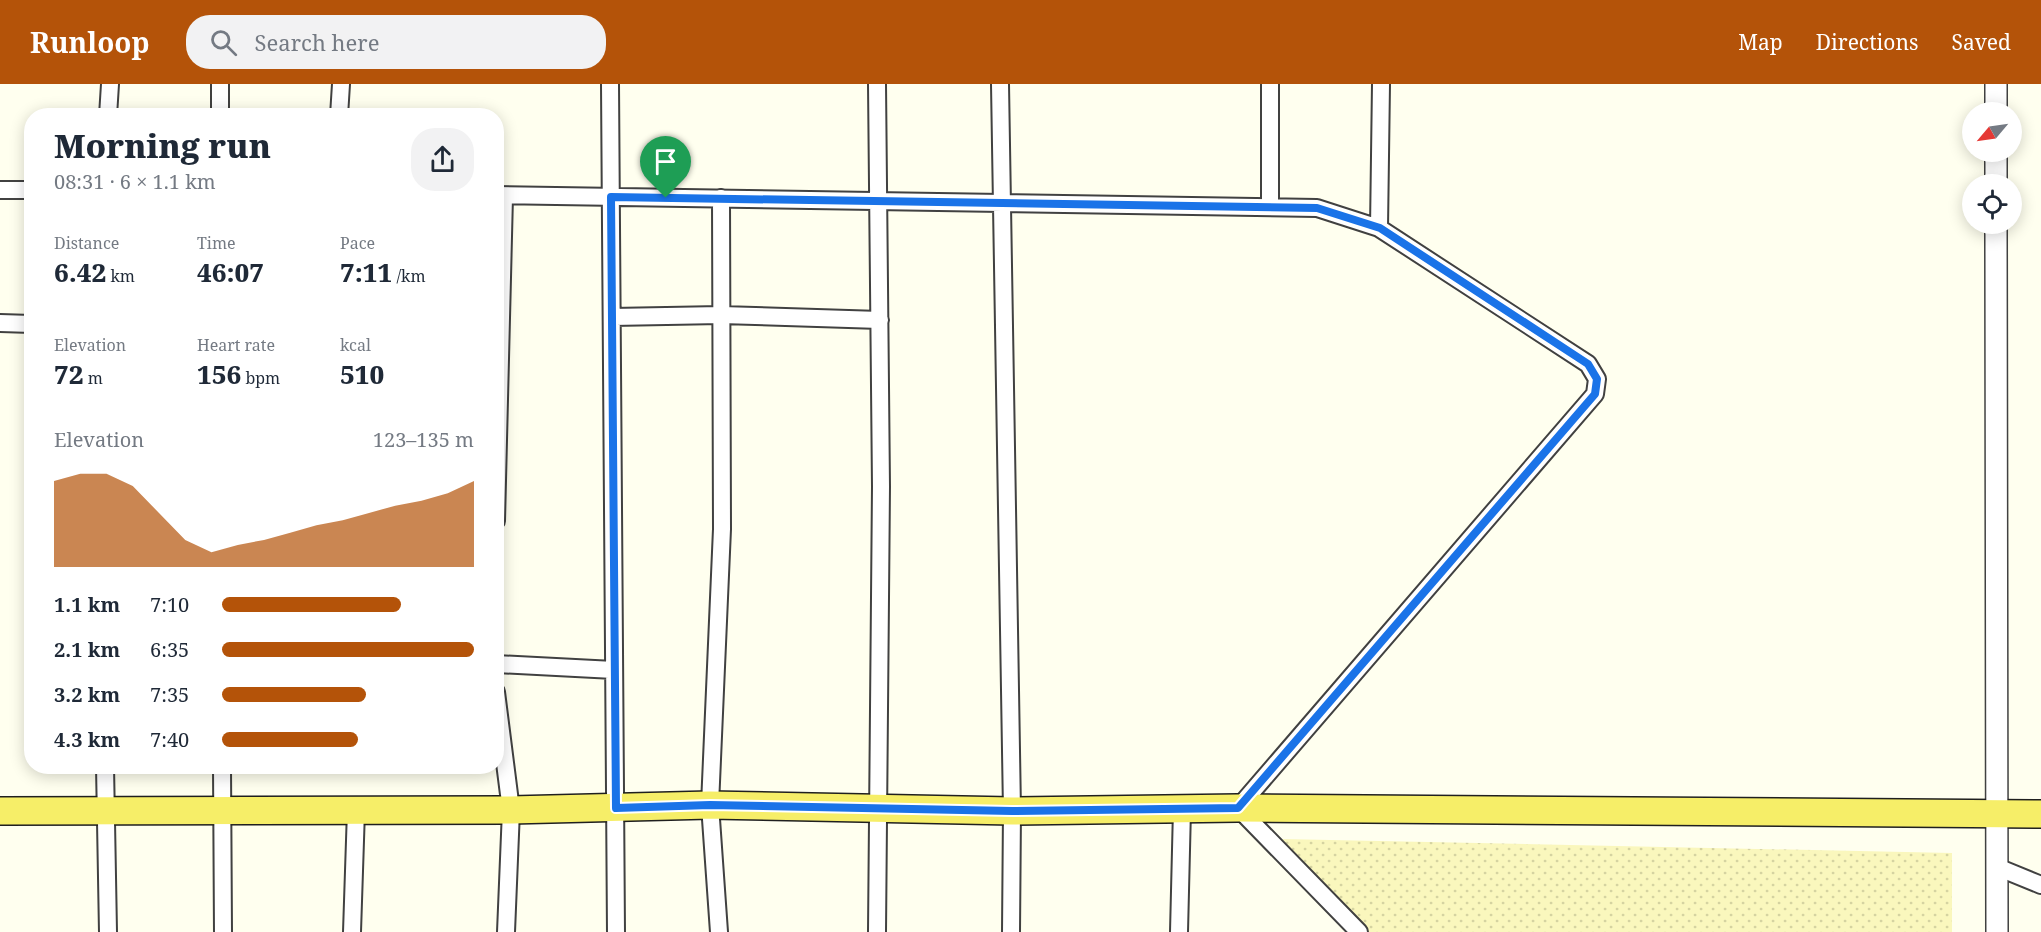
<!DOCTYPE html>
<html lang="en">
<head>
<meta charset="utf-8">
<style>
  :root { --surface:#fff; --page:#f2f2f3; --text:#1f2937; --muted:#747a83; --accent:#b45309 }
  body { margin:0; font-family:"Noto Serif",serif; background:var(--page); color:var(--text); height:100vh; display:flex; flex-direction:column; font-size:22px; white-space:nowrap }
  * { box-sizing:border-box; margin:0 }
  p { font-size:20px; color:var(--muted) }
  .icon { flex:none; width:33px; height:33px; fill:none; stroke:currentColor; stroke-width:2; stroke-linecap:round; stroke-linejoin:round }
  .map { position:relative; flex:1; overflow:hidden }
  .panel { position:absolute; left:24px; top:24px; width:480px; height:666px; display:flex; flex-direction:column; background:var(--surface); border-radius:24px; box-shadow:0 3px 15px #0003 }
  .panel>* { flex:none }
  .needle { width:39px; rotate:241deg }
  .tools { position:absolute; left:1962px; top:18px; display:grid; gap:12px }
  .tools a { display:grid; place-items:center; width:60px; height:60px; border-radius:50%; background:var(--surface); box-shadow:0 3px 15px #0003; font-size:30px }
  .pin { position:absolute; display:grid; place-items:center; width:51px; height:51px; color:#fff; margin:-62px -26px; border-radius:50% 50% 50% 0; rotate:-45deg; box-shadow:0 0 6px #0007 }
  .pin .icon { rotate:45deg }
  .round { display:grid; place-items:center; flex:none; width:63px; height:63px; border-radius:24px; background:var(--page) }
  .summary { display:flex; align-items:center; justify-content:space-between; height:102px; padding:0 30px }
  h1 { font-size:33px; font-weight:800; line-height:45px }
  .stats { display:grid; grid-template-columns:repeat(3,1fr); gap:9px; height:102px; padding:6px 30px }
  .stats div { display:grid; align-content:center }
  .stats b { font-size:26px; font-weight:800 }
  .stats small { font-size:16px; font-weight:400 }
  .stats p { font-size:16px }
  .chart { height:168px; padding:12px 30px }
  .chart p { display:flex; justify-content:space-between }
  .chart svg { width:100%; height:108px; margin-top:6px; fill:var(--accent); opacity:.7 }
  ul { padding:0 30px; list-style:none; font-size:20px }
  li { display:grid; grid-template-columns:96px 72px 1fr; align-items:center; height:45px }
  li i { height:15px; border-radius:8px; background:var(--accent) }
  header { display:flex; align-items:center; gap:36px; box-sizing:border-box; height:84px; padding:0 30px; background:var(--accent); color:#fff }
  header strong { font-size:28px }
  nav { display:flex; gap:33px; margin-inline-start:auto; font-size:21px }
  .search { width:420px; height:54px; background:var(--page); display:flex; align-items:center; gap:15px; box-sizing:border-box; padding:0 21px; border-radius:24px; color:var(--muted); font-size:22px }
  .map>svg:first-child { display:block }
</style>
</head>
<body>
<header>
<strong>Runloop</strong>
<div class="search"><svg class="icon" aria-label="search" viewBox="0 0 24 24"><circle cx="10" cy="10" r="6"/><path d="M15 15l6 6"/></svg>Search here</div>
<nav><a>Map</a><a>Directions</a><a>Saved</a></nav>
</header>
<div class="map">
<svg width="2041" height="848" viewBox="0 0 2041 848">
  <defs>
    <pattern id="sand-dots" width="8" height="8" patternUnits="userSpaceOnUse" patternTransform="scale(1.5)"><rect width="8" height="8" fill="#faf7bd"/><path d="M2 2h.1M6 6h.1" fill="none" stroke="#d5d3a1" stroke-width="1.8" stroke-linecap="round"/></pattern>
  </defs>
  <rect width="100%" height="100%" fill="#ffffef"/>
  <path fill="url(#sand-dots)" d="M1282,755L1952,769V848H1362Z"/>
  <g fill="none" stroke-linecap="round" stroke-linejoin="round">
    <g stroke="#414141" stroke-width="20">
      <path id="minor" d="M220,0V32
        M610,0L616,848
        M1000,0L1012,727L1011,848
        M1270,0V123
        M108,32L110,0
        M339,32L341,0
        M0,106H32
        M496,111L1317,124L1379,144L1588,280L1597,295L1595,310L1238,724L1359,848
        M1379,144L1381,0
        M612,233L721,231L880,236
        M0,239L32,240
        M496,437L504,112
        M496,580L614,586
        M496,608L511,726L506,848
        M105,682L108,848
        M222,682L223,848
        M1997,783L2041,801
        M352,848L356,726
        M719,848L710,721L722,445L721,114
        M877,848L881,402L877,0
        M1179,848L1182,725"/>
    </g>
    <g stroke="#414141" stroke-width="24">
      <path id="tertiary" d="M1996,0V28
        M1996,68V100
        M1996,140L1997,848"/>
    </g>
    <g stroke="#1f1f1f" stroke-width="30">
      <path id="primary" d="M0,727L511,726L710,721L1012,727L1238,724L2041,730"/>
    </g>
    <use href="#minor" stroke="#fff" stroke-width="16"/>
    <use href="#tertiary" stroke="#fff" stroke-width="21"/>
    <use href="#primary" stroke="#f6ee68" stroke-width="27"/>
  </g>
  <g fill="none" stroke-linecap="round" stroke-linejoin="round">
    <g stroke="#fff" stroke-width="12">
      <path id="route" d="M611,113L1317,124L1380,144L1588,280L1597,295L1595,310L1238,724L1012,727L710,721L616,724Z"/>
    </g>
    <use href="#route" stroke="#1a73e8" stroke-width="8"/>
  </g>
</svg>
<div class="tools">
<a><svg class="needle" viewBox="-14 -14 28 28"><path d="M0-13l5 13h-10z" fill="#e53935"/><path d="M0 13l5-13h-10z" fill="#747a83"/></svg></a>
<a><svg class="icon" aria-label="locate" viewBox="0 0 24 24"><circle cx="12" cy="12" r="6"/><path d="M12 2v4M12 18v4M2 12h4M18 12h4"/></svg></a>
</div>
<div class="pin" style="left:666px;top:114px;background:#1e9e55"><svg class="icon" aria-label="arrive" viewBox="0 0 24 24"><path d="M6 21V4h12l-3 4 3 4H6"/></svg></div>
<section class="panel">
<div class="summary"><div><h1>Morning run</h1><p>08:31 · 6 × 1.1 km</p></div><a class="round"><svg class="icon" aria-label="share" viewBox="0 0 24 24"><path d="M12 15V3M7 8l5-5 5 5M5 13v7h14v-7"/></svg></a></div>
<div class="stats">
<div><p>Distance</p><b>6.42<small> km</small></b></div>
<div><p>Time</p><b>46:07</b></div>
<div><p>Pace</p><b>7:11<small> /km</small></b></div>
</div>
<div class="stats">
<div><p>Elevation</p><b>72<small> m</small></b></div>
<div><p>Heart rate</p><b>156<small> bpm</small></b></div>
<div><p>kcal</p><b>510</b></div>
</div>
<div class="chart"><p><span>Elevation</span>123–135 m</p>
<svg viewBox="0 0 160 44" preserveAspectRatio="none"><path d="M0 44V9L10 6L20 6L30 11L40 22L50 33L60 38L70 35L80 33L90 30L100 27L110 25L120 22L130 19L140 17L150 14L160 9V44z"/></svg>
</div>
<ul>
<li><b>1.1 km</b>7:10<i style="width:71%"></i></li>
<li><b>2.1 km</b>6:35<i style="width:100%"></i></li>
<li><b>3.2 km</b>7:35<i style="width:57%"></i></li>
<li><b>4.3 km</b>7:40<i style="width:54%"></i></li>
</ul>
</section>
</div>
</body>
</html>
